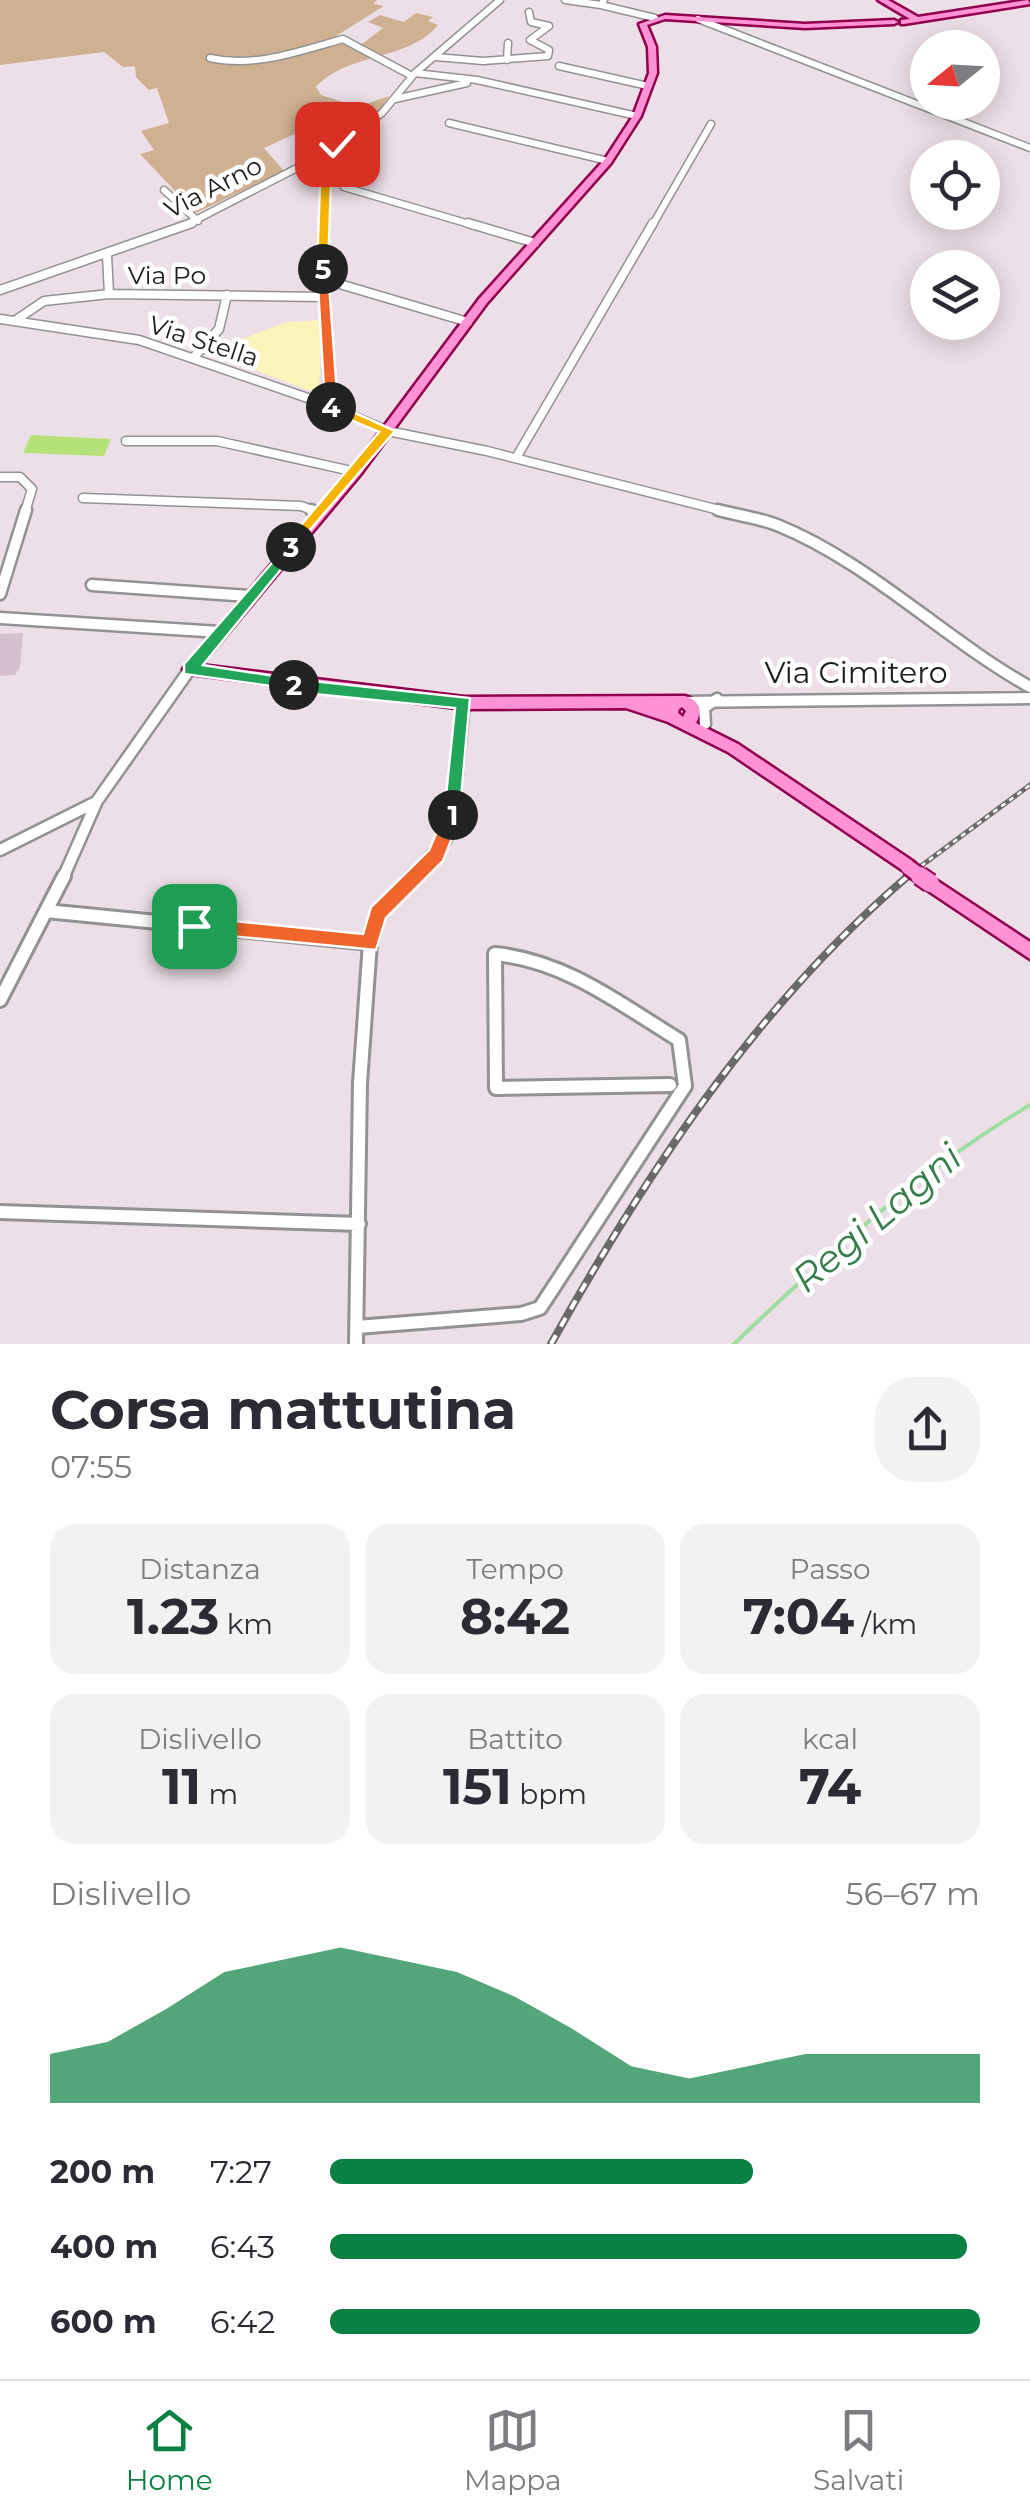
<!DOCTYPE html>
<html lang="it">
<head>
<meta charset="utf-8">
<style>
  :root { --surface:#fff; --page:#f2f2f3; --text:#2b2b33; --muted:#7c7c81; --line:#e1e1e2; --accent:#0b8043 }
  body { margin:0; font-family:Montserrat,sans-serif; background:var(--page); color:var(--text); height:100vh; display:flex; flex-direction:column; font-size:38px; white-space:nowrap }
  * { box-sizing:border-box; margin:0 }
  p { font-size:32px; color:var(--muted) }
  .icon { flex:none; width:55px; height:55px; fill:none; stroke:currentColor; stroke-width:2; stroke-linecap:round; stroke-linejoin:round }
  .map { position:relative; height:1344px; overflow:hidden }
  .side { display:flex; flex-direction:column; background:var(--surface); flex:1 }
  .side>* { flex:none }
  .needle { width:65px; rotate:252deg }
  .controls { position:absolute; left:910px; top:30px; display:grid; gap:20px }
  .controls a { display:grid; place-items:center; width:90px; height:90px; border-radius:50%; background:var(--surface); box-shadow:0 5px 25px #0003; font-size:50px }
  .pin { position:absolute; display:grid; place-items:center; width:85px; height:85px; color:#fff; margin:-42px; border-radius:20px; box-shadow:0 5px 15px #0006 }
  .km { position:absolute; width:50px; height:50px; margin:-25px; border-radius:50%; background:#222; color:#fff; font-size:28px; line-height:50px; text-align:center }
  .round { display:grid; place-items:center; flex:none; width:105px; height:105px; border-radius:40px; background:var(--page) }
  .head { display:flex; align-items:center; justify-content:space-between; height:170px; padding:0 50px }
  h1 { font-size:55px; font-weight:700; line-height:75px }
  .figures { display:grid; grid-template-columns:repeat(3,1fr); gap:15px; height:170px; padding:10px 50px }
  .figures div { display:grid; align-content:center; border-radius:25px; background:var(--page); text-align:center }
  .figures b { font-size:50px; font-weight:700 }
  .figures small { font-size:28px; font-weight:400 }
  .figures p { font-size:28px }
  .chart { height:280px; padding:20px 50px }
  .chart p { display:flex; justify-content:space-between }
  .chart svg { width:100%; height:180px; margin-top:10px; fill:var(--accent); opacity:.7 }
  ul { padding:0 50px; list-style:none; font-size:32px }
  li { display:grid; grid-template-columns:160px 120px 1fr; align-items:center; height:75px }
  li i { height:25px; border-radius:12px; background:var(--accent) }
  .tab-bar { display:flex; justify-content:space-around; align-items:center; height:140px; border-top:2px solid var(--line); background:var(--surface); font-size:28px; color:var(--muted) }
  .tab-bar a { display:grid; justify-items:center; gap:5px }
  .tab-bar .current { color:var(--accent) }
  .map>svg:first-child { display:block }
</style>
</head>
<body>
<div class="map">
<svg width="1030" height="1344" viewBox="0 0 1030 1344">
  <rect width="100%" height="100%" fill="#eddfe7"/>
  <path fill="#cfb192" d="M0,0H377L373,4L384,6L336,36L362,44L383,28L368,22L380,15L404,22L416,13L433,17L428,21L438,25C409,61 348,52 316,87L321,95L358,107L389,96L378,113L322,151L299,132L264,148L284,171L196,213L140,154L154,150L141,131L169,123L157,88L149,90L136,77L135,66L123,67L104,52L0,65Z"/>
  <path fill="#fbf4b8" d="M322,320L319,394L238,364L240,340L286,322Z"/>
  <path fill="#b5e179" d="M31,435L111,439L104,456L23,453Z"/>
  <g fill="none" stroke-linecap="round" stroke-linejoin="round">
    <path stroke="#9ddda0" stroke-width="4" d="M734,1344C827,1255 919,1171 1030,1105"/>
  </g>
  <path fill="#d4c0cf" d="M23,633L20,667L15,675L0,676V634Z"/>
  <g fill="none" stroke-linecap="round" stroke-linejoin="round">
    <g stroke="#929292" stroke-width="9">
      <path id="minor-far3" d="M565,0L601,5
        M604,0L601,5L655,18
        M698,19L1030,148
        M436,57L483,61L548,56L549,50L530,40L549,26L531,22L529,12
        M210,58C255,68 299,51 343,39L412,76
        M507,60L508,43
        M559,66L648,86
        M415,73L477,80L637,116
        M395,99L467,83
        M449,123L608,161
        M344,187L476,226
        M164,190L198,221
        M184,226L326,153L382,113L415,73L500,0
        M324,226L326,153
        M652,226L711,124"/>
    </g>
    <g stroke="#929292" stroke-width="11">
      <path id="minor-far2" d="M324,223L328,405
        M468,223L535,243
        M107,255L109,294
        M343,285L468,322
        M0,290L192,223
        M0,319L139,340L328,405L388,431L487,451L727,512
        M16,320L44,301L109,294L324,297
        M194,357L219,329L227,295
        M126,441H217L356,472
        M516,458L653,223
        M0,477H20L32,489L25,512
        M83,498L301,506L318,512"/>
    </g>
    <g stroke="#929292" stroke-width="15">
      <path id="minor-far1" d="M311,510L320,513
        M718,510C737,515 759,518 777,525C869,562 944,639 1030,687
        M92,585L249,596
        M0,594L26,510
        M0,618L220,632
        M683,702L1030,698
        M705,724L704,708L717,699
        M0,850L96,802
        M63,878L97,801L190,669
        M411,878L445,841L452,822L464,703"/>
    </g>
    <g stroke="#929292" stroke-width="18">
      <path id="minor" d="M46,911L370,943
        M0,1000L64,876
        M0,1212L359,1224
        M357,1327L521,1314L540,1308L685,1086L679,1040C620,1004 566,961 495,954L496,1088L670,1085
        M356,1344L360,1083L370,943L378,914L413,876"/>
    </g>
    <g stroke="#91004c" stroke-width="5">
      <path id="major" d="M878,0H888L918,17L1028,0L1030,4L904,24H901V20L910,19Z
        M665,15L805,24L894,20L898,22L894,24L805,28L665,19L647,25L656,47L657,73L641,116L611,163L487,303L360,475L201,665L464,697L685,696C699,700 703,710 696,723L738,744L914,862L916,867L914,872L908,874L728,752L668,722L626,708L464,709L190,674L185,673L183,669L352,469L479,299L605,159L633,116L649,73L648,47L639,24ZM682,707L686,711L683,717L678,713L679,709Z
        M930,876L1030,942V959L924,888L922,883L924,878Z"/>
    </g>
    <use href="#minor-far3" stroke="#fff" stroke-width="6"/>
    <use href="#minor-far2" stroke="#fff" stroke-width="8"/>
    <use href="#minor-far1" stroke="#fff" stroke-width="10"/>
    <use href="#minor" stroke="#fff" stroke-width="12"/>
    <use href="#major" fill="#ff92d6" fill-rule="evenodd"/>
    <g stroke="#696969" stroke-width="5">
      <path id="rail-far1" d="M905,878L1030,785"/>
    </g>
    <g stroke="#696969" stroke-width="8">
      <path id="rail" d="M551,1344C647,1172 757,1005 908,876"/>
    </g>
    <use href="#rail-far1" stroke="#fff" stroke-width="2.5" stroke-dasharray="5" stroke-linecap="butt"/>
    <use href="#rail" stroke="#fff" stroke-width="4" stroke-dasharray="10" stroke-linecap="butt"/>
    <g stroke="#91004c" stroke-width="19" stroke-linecap="butt">
      <path id="major-bridge-far1" d="M908,867L923,878"/>
    </g>
    <g stroke="#91004c" stroke-width="22" stroke-linecap="butt">
      <path id="major-bridge" d="M920,876L930,883"/>
    </g>
    <use href="#major-bridge-far1" stroke="#ff92d6" stroke-width="14"/>
    <use href="#major-bridge" stroke="#ff92d6" stroke-width="18"/>
  </g>
  <path fill="#f0652b" stroke="#fff" stroke-width="2.5" d="M453,808L461,815L443,861L386,918L376,950L188,932V920L194,917L363,934L371,907L429,850L446,810Z"/>
  <path fill="#22a559" stroke="#fff" stroke-width="2.5" d="M294,679L470,698L459,821L453,823L444,815L455,708L294,692L286,685Z"/>
  <path fill="#22a559" stroke="#fff" stroke-width="2.5" d="M291,541L299,547L296,551L203,665L294,679L303,685L300,690L184,674V664Z"/>
  <path fill="#f5b400" stroke="#fff" stroke-width="2.5" d="M327,404H336L395,431L291,552L284,547L286,543L379,432L327,410Z"/>
  <path fill="#f0652b" stroke="#fff" stroke-width="2.5" d="M323,265L328,269L338,407L331,411L325,407L317,269Z"/>
  <path fill="#f5b400" stroke="#fff" stroke-width="2.5" d="M334,142L342,144L332,154L328,269L323,272L317,269L321,153Z"/>
  <g text-anchor="middle" stroke-width="9" stroke-linejoin="round" paint-order="stroke">
    <g font-size="25" fill="#1b1b1b" stroke="#fff">
      <text transform="translate(213 187) rotate(-27)" y="9">Via Arno</text>
      <text x="167" y="284">Via Po</text>
      <text transform="translate(204 341) rotate(18)" y="9">Via Stella</text>
    </g>
    <g font-size="30" fill="#1b1b1b" stroke="#fff">
      <text x="856" y="683">Via Cimitero</text>
    </g>
    <g font-size="38" font-style="italic" fill="#357e4c" stroke="#fff">
      <text transform="translate(877 1218) rotate(-40)" y="13">Regi Lagni</text>
    </g>
  </g>
</svg>
<div class="controls">
<a><svg class="needle" viewBox="-14 -14 28 28"><path d="M0-13l5 13h-10z" fill="#e53935"/><path d="M0 13l5-13h-10z" fill="#7c7c81"/></svg></a>
<a><svg class="icon" aria-label="locate" viewBox="0 0 24 24"><circle cx="12" cy="12" r="6"/><path d="M12 2v4M12 18v4M2 12h4M18 12h4"/></svg></a>
<a><svg class="icon" aria-label="layers" viewBox="0 0 24 24"><path d="M12 4l9 5-9 5-9-5zM3 14l9 5 9-5"/></svg></a>
</div>
<div class="pin" style="left:194px;top:926px;background:#1e9e55"><svg class="icon" aria-label="arrive" viewBox="0 0 24 24"><path d="M6 21V4h12l-3 4 3 4H6"/></svg></div>
<div class="pin" style="left:337px;top:144px;background:#d93025"><svg class="icon" aria-label="check" viewBox="0 0 24 24"><path d="M5 12l5 5 9-10"/></svg></div>
<b class="km" style="left:453px;top:815px">1</b>
<b class="km" style="left:294px;top:685px">2</b>
<b class="km" style="left:291px;top:547px">3</b>
<b class="km" style="left:331px;top:407px">4</b>
<b class="km" style="left:323px;top:269px">5</b>
</div>
<section class="side">
<div class="head"><div><h1>Corsa mattutina</h1><p>07:55</p></div><a class="round"><svg class="icon" aria-label="share" viewBox="0 0 24 24"><path d="M12 15V3M7 8l5-5 5 5M5 13v7h14v-7"/></svg></a></div>
<div class="figures">
<div><p>Distanza</p><b>1.23<small> km</small></b></div>
<div><p>Tempo</p><b>8:42</b></div>
<div><p>Passo</p><b>7:04<small> /km</small></b></div>
</div>
<div class="figures">
<div><p>Dislivello</p><b>11<small> m</small></b></div>
<div><p>Battito</p><b>151<small> bpm</small></b></div>
<div><p>kcal</p><b>74</b></div>
</div>
<div class="chart"><p><span>Dislivello</span>56–67 m</p>
<svg viewBox="0 0 160 44" preserveAspectRatio="none"><path d="M0 44V32L10 29L20 21L30 12L40 9L50 6L60 9L70 12L80 18L90 26L100 35L110 38L120 35L130 32L140 32L150 32L160 32V44z"/></svg>
</div>
<ul>
<li><b>200 m</b>7:27<i style="width:65%"></i></li>
<li><b>400 m</b>6:43<i style="width:98%"></i></li>
<li><b>600 m</b>6:42<i style="width:100%"></i></li>
</ul>
</section>
<nav class="tab-bar">
<a class="current"><svg class="icon" aria-label="home" viewBox="0 0 24 24"><path d="M3 11l9-7 9 7M6 9v11h12V9"/></svg>Home</a>
<a><svg class="icon" aria-label="map" viewBox="0 0 24 24"><path d="M3 6l6-2 6 2 6-2v14l-6 2-6-2-6 2zM9 4v14M15 6v14"/></svg>Mappa</a>
<a><svg class="icon" aria-label="saved" viewBox="0 0 24 24"><path d="M7 4h10v16l-5-4-5 4z"/></svg>Salvati</a>
</nav>
</body>
</html>
